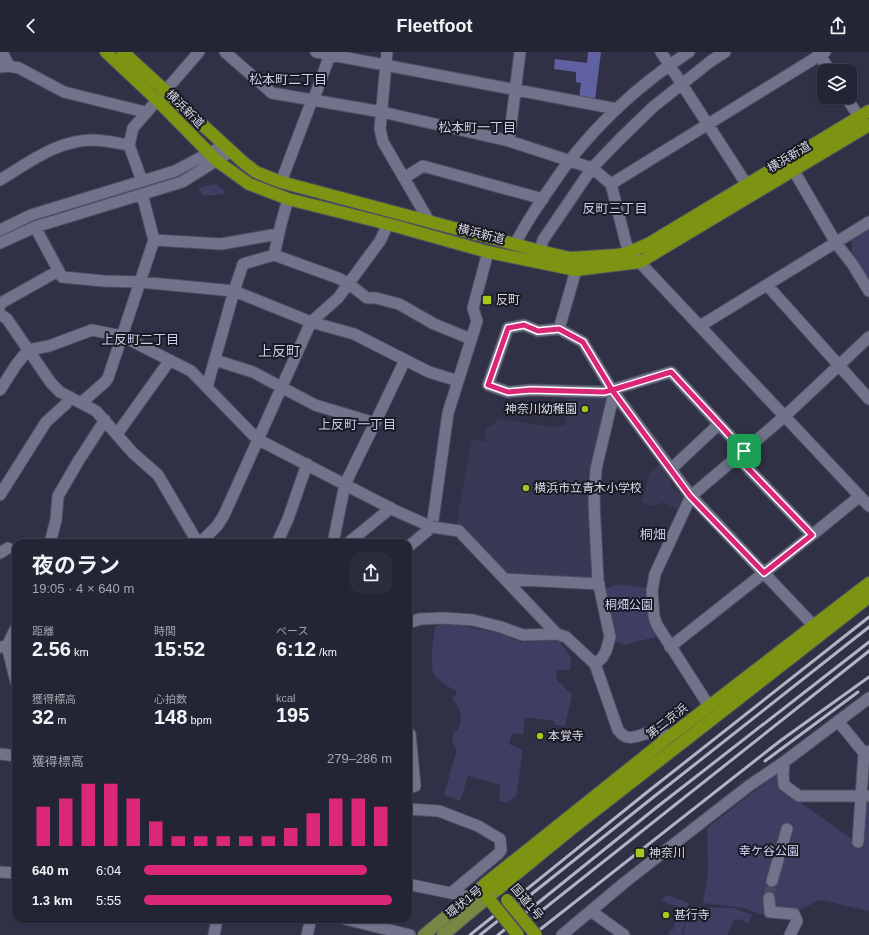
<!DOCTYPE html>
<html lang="ja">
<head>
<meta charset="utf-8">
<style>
  :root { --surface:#242534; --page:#2c2d3c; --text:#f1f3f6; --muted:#a3a5ac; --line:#41424f; --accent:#db2777 }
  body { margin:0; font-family:Arial,"Noto Sans JP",sans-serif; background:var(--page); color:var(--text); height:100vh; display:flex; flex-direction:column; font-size:15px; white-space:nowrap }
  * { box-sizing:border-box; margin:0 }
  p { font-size:13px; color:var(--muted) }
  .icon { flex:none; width:22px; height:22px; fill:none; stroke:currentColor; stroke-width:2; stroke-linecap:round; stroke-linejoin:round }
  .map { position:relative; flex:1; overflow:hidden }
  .drawer { position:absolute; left:12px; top:487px; width:400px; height:384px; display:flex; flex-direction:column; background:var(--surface); border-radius:12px; box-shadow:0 1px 3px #0004,0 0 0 1px var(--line) }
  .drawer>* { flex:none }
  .controls { position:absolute; left:817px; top:12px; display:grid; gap:8px }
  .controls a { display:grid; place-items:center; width:40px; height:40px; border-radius:8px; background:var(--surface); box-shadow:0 1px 3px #0004,0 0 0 1px var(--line); font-size:20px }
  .pin { position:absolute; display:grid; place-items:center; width:34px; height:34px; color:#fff; margin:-17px; border-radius:8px; box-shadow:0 2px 6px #0006 }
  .round { display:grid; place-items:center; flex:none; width:42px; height:42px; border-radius:12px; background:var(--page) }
  .overview { display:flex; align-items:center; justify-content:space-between; height:68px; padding:0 20px }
  h1 { font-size:22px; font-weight:700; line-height:30px }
  .metrics { display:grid; grid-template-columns:repeat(3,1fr); gap:6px; height:68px; padding:4px 20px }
  .metrics div { display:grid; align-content:center }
  .metrics b { font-size:20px; font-weight:700 }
  .metrics small { font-size:11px; font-weight:400 }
  .metrics p { font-size:11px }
  .chart { height:112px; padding:8px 20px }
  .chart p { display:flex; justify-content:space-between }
  .chart svg { width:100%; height:72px; margin-top:4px; stroke:var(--accent); stroke-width:6 }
  ul { padding:0 20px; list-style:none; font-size:13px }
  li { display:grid; grid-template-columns:64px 48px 1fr; align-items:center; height:30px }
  li i { height:10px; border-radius:5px; background:var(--accent) }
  header { display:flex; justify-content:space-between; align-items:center; height:52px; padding:0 20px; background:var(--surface); font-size:18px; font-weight:700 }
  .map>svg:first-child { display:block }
</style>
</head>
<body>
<header><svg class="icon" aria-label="back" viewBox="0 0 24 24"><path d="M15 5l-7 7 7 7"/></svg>Fleetfoot<svg class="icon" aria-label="share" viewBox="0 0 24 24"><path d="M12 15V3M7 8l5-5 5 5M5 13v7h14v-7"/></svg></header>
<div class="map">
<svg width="869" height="883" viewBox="0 0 869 883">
  <rect width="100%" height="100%" fill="#303146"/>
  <path fill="#383a55" d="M597,342L606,346L591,417L589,454L592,526L508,523L459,474L456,473L472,387L485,390L486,375L492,374L498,367L550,375L566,373V343Z
    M660,412L671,426L670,434L672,437L684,443L677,457L662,450L659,453L650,454L642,449L650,421Z"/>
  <path fill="#3d3e61" d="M214,132L218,133L224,139V142L204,144L198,136Z
    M869,176V227L852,200V187Z
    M620,532L646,536L651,573L659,584L624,593L614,589L616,583L606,536Z
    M437,573H458L498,581L521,590L552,588L560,590L571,605L570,618H557L556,627L572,643L565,674L555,673L554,669L525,665L523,683L512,681L509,692L523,698L516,744L506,751L499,749L500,733L468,724L460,749L444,743L457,697L454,696L455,693L452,692L454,679H458C463,663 462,659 452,646L456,643V639C449,635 440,630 435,624C428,615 434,586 435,574Z
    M777,718L787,741L859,792L864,749H869V859L820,848L799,858L767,856L764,863L743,856L703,851L708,820L707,776L764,732L771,725Z
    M667,843L689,851L682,883H669L670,878H673L679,855L661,849Z
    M690,855L734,856L752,863L748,871L739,867L733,869L727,883H683Z"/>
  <path fill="#6061a0" d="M588,0H601L595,48L579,46L581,31L576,30V20L554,17L555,7L587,11Z"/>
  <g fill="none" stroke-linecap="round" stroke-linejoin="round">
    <path stroke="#494a5e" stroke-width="11" stroke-dasharray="11 5.5" stroke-linecap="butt" d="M769,846L772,829"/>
    <g stroke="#4e4f60" stroke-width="13">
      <path id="minor" d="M2,0L9,14
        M225,0L272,41L382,60L509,89L592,116L611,132L626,191L630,200L869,454
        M316,0L617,57
        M387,0L380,77L383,90L429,169
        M661,0L747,133
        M818,0L830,19
        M0,15L9,14L19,16L64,40L145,60
        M846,45L859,65
        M313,49L331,0
        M509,89L520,0
        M794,119L836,191L853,213L869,239
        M404,126L423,114L543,147
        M0,128C28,111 58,88 92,88C104,88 117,91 129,93
        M142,129L129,93L133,76L199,0
        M281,130L312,48
        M611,132L825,0
        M288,147L281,172L274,203L338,226L349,232L367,246H376L399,252L434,272L471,287
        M35,175L62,225L104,229L140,230L234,239L311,270L354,282L429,320L458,329
        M0,178L31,163L175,119L209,101L224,94
        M154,188L221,192L278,182
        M0,191L35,175L182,130L230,100
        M515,193C523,175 534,160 545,143C553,132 561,119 570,108C603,66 643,30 689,0
        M540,199L543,188L592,116L619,88L653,55L711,9L725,0
        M576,218L559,277L583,290L612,338L691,444L814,574
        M767,233L869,347
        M0,254L1,251L58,219
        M0,262L7,267L51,331L60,340L96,359L133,401L158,423L198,491
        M700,274L869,170
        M559,277L538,279L524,273L508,276L488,333L508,340L531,338L604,340L671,320L744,399L785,364L869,285
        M215,308L253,320L315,353L375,371
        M207,335L234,239L243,212L274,203
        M0,338L16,313L28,298L49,294L92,278L122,284L191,319L257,387L396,459L432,475
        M81,351L105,330L108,326L154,188L142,142
        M117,382L170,308
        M671,417L719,372
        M0,443L46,370L66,352L70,345
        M459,479L557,582
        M812,483L860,444
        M50,491L56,468L58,444L79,408L105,368
        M200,491L217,474L224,463L311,270L338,246L380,189L388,172
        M277,491L288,467L307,412
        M333,491L345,432L375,371L405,308
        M348,491L391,456
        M408,495L432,475L448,361L477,269L473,256L488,200
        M0,501L8,496
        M505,527L599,532
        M408,571L420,567L443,566L473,568L501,575L523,583L557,582L566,585L595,612L618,678C630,694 641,679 657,680C661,680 665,683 669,685
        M7,594L16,630
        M0,595L7,594L16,576
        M670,595L812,483L737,405
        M595,612L602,606L606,599L610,585L598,529L594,450L596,417L614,341
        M709,654L657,573L654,565L652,539L655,522L691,444L744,399
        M838,669L864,701
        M408,682H410L415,734L408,736
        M0,702L16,704
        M784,710L783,723L784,733L799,744H869
        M408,757L439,759L478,774L500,787L501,798L498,802L451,841
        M858,790L864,701L869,699
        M0,820L16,821
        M772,829L787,777
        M408,833H412L470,845
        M769,846L770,860L794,862L797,869L790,883
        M591,859L624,883
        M345,867L410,883
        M214,883L217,867
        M307,883L311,867
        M562,883L624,831L697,774L750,733L784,710L869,646"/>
    </g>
    <g stroke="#4e4f60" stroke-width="14">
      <path id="major" d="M424,883L485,832
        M443,883L498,837"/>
    </g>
    <g stroke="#4e4f60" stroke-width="14">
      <path id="highway" d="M106,0L157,48L217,109L249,132L288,147L388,172L488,200L576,218L640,210L869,73
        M123,0L243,110L256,120L281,130L540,199L570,206L617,203L630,200L650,191L869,59
        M485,832L669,685L869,531
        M485,832L488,846L496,856
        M498,837L570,778L869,545"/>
    </g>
    <use href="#minor" stroke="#71738b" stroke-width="11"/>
    <use href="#major" stroke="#788742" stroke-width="12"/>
    <use href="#highway" stroke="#7c9412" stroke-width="12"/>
    <path stroke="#b2b3c3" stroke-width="3" d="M765,709L858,640
      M470,883L646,741L869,565
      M480,883L651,747L869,575
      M498,883L657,755L869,590
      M511,883L869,599
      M533,883L780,689L869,625"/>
    <g stroke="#4e4f60" stroke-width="13" stroke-linecap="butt">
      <path id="minor-bridge" d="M432,475L459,479"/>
    </g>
    <g stroke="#4e4f60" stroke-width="14" stroke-linecap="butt">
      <path id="highway-bridge" d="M507,848L536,883
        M496,856L518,883"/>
    </g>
    <use href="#minor-bridge" stroke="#71738b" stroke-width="11"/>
    <use href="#highway-bridge" stroke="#7c9412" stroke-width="12"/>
  </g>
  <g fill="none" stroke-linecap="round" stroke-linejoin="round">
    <g stroke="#fff" stroke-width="8">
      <path id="route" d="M744,399L671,320L612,338L604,340L531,338L508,340L488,333L508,276L524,273L538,279L559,277L583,290L612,338L690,444L764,521L812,483L737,405L744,399"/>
    </g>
    <use href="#route" stroke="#db2777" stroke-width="5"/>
  </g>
  <g fill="#a9c71b" stroke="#191a24" stroke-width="1.5">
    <rect x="482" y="243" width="10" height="10" rx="2"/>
    <circle cx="585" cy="357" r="4"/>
    <circle cx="526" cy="436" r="4"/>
    <circle cx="540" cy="684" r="4"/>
    <rect x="635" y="796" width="10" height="10" rx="2"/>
    <circle cx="666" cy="863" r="4"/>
  </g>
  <g text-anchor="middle" stroke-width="4" stroke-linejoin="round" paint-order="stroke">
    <g font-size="12" fill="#d8d9e7" stroke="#191a24">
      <text transform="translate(185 57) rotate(45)" y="4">横浜新道</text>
      <text transform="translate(789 105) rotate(-31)" y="4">横浜新道</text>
      <text transform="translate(481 182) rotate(14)" y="4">横浜新道</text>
      <text transform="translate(667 669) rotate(-38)" y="4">第二京浜</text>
      <text transform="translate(464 850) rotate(-39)" y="4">環状1号</text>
      <text transform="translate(527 850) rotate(50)" y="4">国道1号</text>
    </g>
    <g font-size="12" fill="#d8d9e7" stroke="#191a24" text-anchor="start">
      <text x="496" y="252">反町</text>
      <text x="577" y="361" text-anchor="end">神奈川幼稚園</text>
      <text x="534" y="440">横浜市立青木小学校</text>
      <text x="548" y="688">本覚寺</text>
      <text x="649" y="805">神奈川</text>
      <text x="674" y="867">甚行寺</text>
    </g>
    <g font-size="12" fill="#d1d4f9" stroke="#191a24">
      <text x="629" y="557">桐畑公園</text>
      <text x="769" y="803">幸ケ谷公園</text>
    </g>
    <g font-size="13" fill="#cacce7" stroke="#191a24">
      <text x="288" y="32">松本町二丁目</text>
      <text x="477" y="80">松本町一丁目</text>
      <text x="615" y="161">反町三丁目</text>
      <text x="140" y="292">上反町二丁目</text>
      <text x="357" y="377">上反町一丁目</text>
      <text x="653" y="487">桐畑</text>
    </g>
    <g font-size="14" fill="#cacce7" stroke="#191a24">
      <text x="279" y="304">上反町</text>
    </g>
  </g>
</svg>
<div class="controls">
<a><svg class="icon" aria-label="layers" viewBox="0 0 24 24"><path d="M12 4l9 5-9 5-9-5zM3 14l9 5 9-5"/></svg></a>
</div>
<div class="pin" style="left:744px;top:399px;background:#1e9e55"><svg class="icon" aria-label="arrive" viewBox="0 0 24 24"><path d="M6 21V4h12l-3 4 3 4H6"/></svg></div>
<section class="drawer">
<div class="overview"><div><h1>夜のラン</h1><p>19:05 · 4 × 640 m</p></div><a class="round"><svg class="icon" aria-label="share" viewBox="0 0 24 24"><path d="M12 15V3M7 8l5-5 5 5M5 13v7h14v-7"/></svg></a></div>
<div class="metrics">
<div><p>距離</p><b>2.56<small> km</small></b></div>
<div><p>時間</p><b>15:52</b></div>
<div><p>ペース</p><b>6:12<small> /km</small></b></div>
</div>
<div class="metrics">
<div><p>獲得標高</p><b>32<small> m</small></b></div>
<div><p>心拍数</p><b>148<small> bpm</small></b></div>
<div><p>kcal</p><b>195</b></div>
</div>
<div class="chart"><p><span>獲得標高</span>279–286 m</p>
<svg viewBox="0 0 160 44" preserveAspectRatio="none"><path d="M5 44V20M15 44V15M25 44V6M35 44V6M45 44V15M55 44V29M65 44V38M75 44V38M85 44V38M95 44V38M105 44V38M115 44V33M125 44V24M135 44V15M145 44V15M155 44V20"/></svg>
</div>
<ul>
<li><b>640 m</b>6:04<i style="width:90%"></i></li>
<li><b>1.3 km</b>5:55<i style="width:100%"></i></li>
</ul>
</section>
</div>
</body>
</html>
